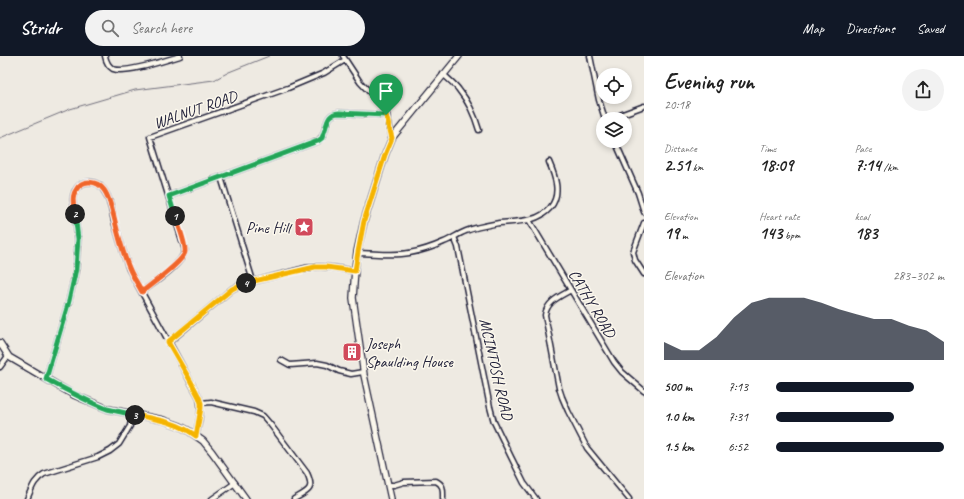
<!DOCTYPE html>
<html lang="en">
<head>
<meta charset="utf-8">
<style>
  :root { --surface:#fff; --page:#f2f2f2; --text:#222; --muted:#767676; --accent:#111827 }
  body { margin:0; font-family:Caveat,sans-serif; background:var(--page); color:var(--text); height:100vh; display:flex; flex-direction:column; font-size:15px; white-space:nowrap }
  * { box-sizing:border-box; margin:0 }
  p { font-size:13px; color:var(--muted) }
  .icon { flex:none; width:22px; height:22px; fill:none; stroke:currentColor; stroke-width:2; stroke-linecap:round; stroke-linejoin:round }
  .map { position:relative; flex:1; overflow:hidden }
  .sheet { display:flex; flex-direction:column; background:var(--surface); width:320px }
  .sheet>* { flex:none }
  .fabs { position:absolute; left:596px; top:12px; display:grid; gap:8px }
  .fabs a { display:grid; place-items:center; width:36px; height:36px; border-radius:50%; background:var(--surface); box-shadow:0 2px 6px #0003; font-size:20px }
  .pin { position:absolute; display:grid; place-items:center; width:34px; height:34px; color:#fff; margin:-41px -17px; border-radius:50% 50% 50% 0; rotate:-45deg; box-shadow:0 0 4px #0007 }
  .pin .icon { rotate:45deg }
  .km { position:absolute; width:20px; height:20px; margin:-10px; border-radius:50%; background:#222; color:#fff; font-size:11px; line-height:20px; text-align:center }
  .round { display:grid; place-items:center; flex:none; width:42px; height:42px; border-radius:21px; background:var(--page) }
  .headline { display:flex; align-items:center; justify-content:space-between; height:68px; padding:0 20px }
  h1 { font-size:22px; font-weight:700; line-height:30px }
  .figures { display:grid; grid-template-columns:repeat(3,1fr); gap:6px; height:68px; padding:4px 20px }
  .figures div { display:grid; align-content:center }
  .figures b { font-size:17px; font-weight:700 }
  .figures small { font-size:11px; font-weight:400 }
  .figures p { font-size:11px }
  .chart { height:112px; padding:8px 20px }
  .chart p { display:flex; justify-content:space-between }
  .chart svg { width:100%; height:72px; margin-top:4px; fill:var(--accent); opacity:.7 }
  ul { padding:0 20px; list-style:none; font-size:13px }
  li { display:grid; grid-template-columns:64px 48px 1fr; align-items:center; height:30px }
  li i { height:10px; border-radius:5px; background:var(--accent) }
  header { display:flex; align-items:center; gap:24px; box-sizing:border-box; height:56px; padding:0 20px; background:var(--accent); color:#fff }
  header strong { font-size:19px }
  nav { display:flex; gap:22px; margin-inline-start:auto; font-size:14px }
  .search { width:280px; height:36px; background:var(--page); display:flex; align-items:center; gap:10px; box-sizing:border-box; padding:0 14px; border-radius:22px; color:var(--muted); font-size:15px }
  main { display:flex; flex:1; min-height:0 }
  .map>svg:first-child { display:block }
</style>
</head>
<body>
<header>
<strong>Stridr</strong>
<div class="search"><svg class="icon" aria-label="search" viewBox="0 0 24 24"><circle cx="10" cy="10" r="6"/><path d="M15 15l6 6"/></svg>Search here</div>
<nav><a>Map</a><a>Directions</a><a>Saved</a></nav>
</header>
<main>
<div class="map">
<svg width="644" height="443" viewBox="0 0 644 443">
  <rect width="100%" height="100%" fill="#eeeae2"/>
  <filter id="ink" filterUnits="userSpaceOnUse"><feTurbulence type="fractalNoise" baseFrequency=".025" numOctaves="2"/><feDisplacementMap in="SourceGraphic" scale="8" xChannelSelector="R" yChannelSelector="G"/><feConvolveMatrix kernelMatrix="1 2 1 2 8 2 1 2 1" color-interpolation-filters="sRGB"/></filter>
  <g filter="url(#ink)">
    <g fill="none" stroke-linecap="round" stroke-linejoin="round">
      <path stroke="#716f7c" stroke-width="1" d="M0,82L70,53L135,34L214,24L229,16L269,0"/>
      <g stroke="#22223b" stroke-width="7">
        <path id="minor" d="M105,0C106,5 108,10 113,13C126,18 166,4 180,0
          M343,0L360,26L383,50L387,59L392,82
          M590,0L599,44L605,63
          M443,18C448,23 455,28 459,34C468,45 475,60 479,74
          M609,63L644,50
          M615,85L638,137L644,156
          M221,121L253,225
          M169,140L318,85L322,81L323,79C328,68 326,58 339,57L387,59
          M529,164L614,306L622,316L644,335
          M644,167L633,196L635,204L644,218
          M454,181L458,191L490,351L494,366L511,401L524,427L536,443
          M357,197C374,197 393,200 409,197C421,195 433,191 444,186C452,183 458,178 466,175C476,171 488,169 499,167C517,165 537,167 550,152C562,138 555,120 549,106
          M571,234C561,240 547,245 545,259L559,332L562,341L568,355L587,392L629,443
          M142,236C153,227 183,208 185,194L150,81L288,32L324,17L345,4
          M169,286L232,233L240,229L306,212C322,209 338,212 355,215
          M281,304L290,309L317,307L327,309L339,315L351,318L363,316
          M0,311L8,300
          M46,323L69,245L76,213L78,183L73,144C73,137 76,132 81,128C89,124 98,126 103,133C110,142 112,155 114,165C119,181 123,197 129,213L199,341C203,354 198,367 196,380
          M201,347L211,346L254,356L263,360L270,368L307,417C315,434 308,435 294,443
          M389,429H394L404,426L436,425C444,429 443,434 443,443
          M27,443C32,432 34,424 44,418L98,401L110,395L119,388L130,370L132,358
          M212,443L235,427"/>
      </g>
      <g stroke="#22223b" stroke-width="8">
        <path id="major" d="M0,287L9,301L74,339L108,353L163,364L180,370L189,375L203,385L212,396L246,443
          M391,443L364,319L353,242L355,213L357,196L364,165L385,99L392,82L459,0"/>
      </g>
      <use href="#minor" stroke="#fbf7ec" stroke-width="4"/>
      <use href="#major" stroke="#fbf7ec" stroke-width="5.5"/>
    </g>
  </g>
  <g fill="none" stroke-linecap="round" stroke-linejoin="round" filter="url(#ink)">
    <g stroke="#fff" stroke-width="8">
      <path id="split-1" d="M175,160L169,140L318,85L322,82L323,79C328,68 326,58 339,57L386,59"/>
    </g>
    <g stroke="#fff" stroke-width="8">
      <path id="split-2" d="M75,158C74,150 71,141 76,134C82,123 97,124 104,134C112,145 115,168 119,181C122,192 125,203 130,214C133,221 138,228 142,236C151,228 183,206 185,196C186,188 178,168 175,160"/>
    </g>
    <g stroke="#fff" stroke-width="8">
      <path id="split-3" d="M75,158L78,183L76,213L69,245L46,323C66,334 86,345 107,353C116,355 126,357 135,359"/>
    </g>
    <g stroke="#fff" stroke-width="8">
      <path id="split-4" d="M135,359C156,363 178,366 196,380L201,352V347L199,341L190,324L168,286L232,233L240,229L246,227"/>
    </g>
    <g stroke="#fff" stroke-width="8">
      <path id="split-5" d="M246,227L315,211H326L355,215L358,196L364,165L385,99L392,82L386,59"/>
    </g>
    <use href="#split-1" stroke="#22a559" stroke-width="5"/>
    <use href="#split-2" stroke="#f0652b" stroke-width="5"/>
    <use href="#split-3" stroke="#22a559" stroke-width="5"/>
    <use href="#split-4" stroke="#f5b400" stroke-width="5"/>
    <use href="#split-5" stroke="#f5b400" stroke-width="5"/>
  </g>
  <defs>
    <g id="sight-square" transform="scale(1)"><rect x="-9" y="-9" width="18" height="18" rx="4" fill="#d1495b" stroke="#fbf7ec"/><path d="M0-6L1.8-2.2L6-1.7L2.9 1.2L3.7 5.4L0 3.3L-3.7 5.4L-2.9 1.2L-6-1.7L-1.8-2.2Z" fill="#fff"/></g>
    <g id="building-square" transform="scale(1)"><rect x="-9" y="-9" width="18" height="18" rx="4" fill="#d1495b" stroke="#fbf7ec"/><path d="M-4-6H4V6H1V3H-1V6H-4ZM-2.5-4.3h1.7v1.8h-1.7ZM.8-4.3h1.7v1.8H.8ZM-2.5-1h1.7V.8h-1.7ZM.8-1h1.7V.8H.8Z" fill="#fff"/></g>
  </defs>
  <g fill-rule="evenodd">
    <use href="#sight-square" x="304" y="171"/>
    <use href="#building-square" x="352" y="296"/>
  </g>
  <g text-anchor="middle" stroke-width="3" stroke-linejoin="round" paint-order="stroke">
    <g font-size="16" fill="#22223b" stroke="#fbf7ec">
      <text transform="translate(195 53) rotate(-19)" y="6">WALNUT ROAD</text>
      <text transform="translate(593 247) rotate(59)" y="6">CATHY ROAD</text>
      <text transform="translate(497 313) rotate(77)" y="6">MCINTOSH ROAD</text>
    </g>
    <g font-size="16" fill="#22223b" stroke="#fbf7ec" text-anchor="end">
      <text x="290" y="177">Pine Hill</text>
      <text x="366" y="293" text-anchor="start">Joseph<tspan x="366" dy="18">Spaulding House</tspan></text>
    </g>
  </g>
</svg>
<div class="fabs">
<a><svg class="icon" aria-label="locate" viewBox="0 0 24 24"><circle cx="12" cy="12" r="6"/><path d="M12 2v4M12 18v4M2 12h4M18 12h4"/></svg></a>
<a><svg class="icon" aria-label="layers" viewBox="0 0 24 24"><path d="M12 4l9 5-9 5-9-5zM3 14l9 5 9-5"/></svg></a>
</div>
<div class="pin" style="left:386px;top:59px;background:#1e9e55"><svg class="icon" aria-label="arrive" viewBox="0 0 24 24"><path d="M6 21V4h12l-3 4 3 4H6"/></svg></div>
<b class="km" style="left:175px;top:160px">1</b>
<b class="km" style="left:75px;top:158px">2</b>
<b class="km" style="left:135px;top:359px">3</b>
<b class="km" style="left:246px;top:227px">4</b>
</div>
<section class="sheet">
<div class="headline"><div><h1>Evening run</h1><p>20:18</p></div><a class="round"><svg class="icon" aria-label="share" viewBox="0 0 24 24"><path d="M12 15V3M7 8l5-5 5 5M5 13v7h14v-7"/></svg></a></div>
<div class="figures">
<div><p>Distance</p><b>2.51<small> km</small></b></div>
<div><p>Time</p><b>18:09</b></div>
<div><p>Pace</p><b>7:14<small> /km</small></b></div>
</div>
<div class="figures">
<div><p>Elevation</p><b>19<small> m</small></b></div>
<div><p>Heart rate</p><b>143<small> bpm</small></b></div>
<div><p>kcal</p><b>183</b></div>
</div>
<div class="chart"><p><span>Elevation</span>283–302 m</p>
<svg viewBox="0 0 160 44" preserveAspectRatio="none"><path d="M0 44V33L10 38L20 38L30 30L40 18L50 9L60 6L70 6L80 6L90 9L100 13L110 16L120 19L130 19L140 23L150 26L160 33V44z"/></svg>
</div>
<ul>
<li><b>500 m</b>7:13<i style="width:82%"></i></li>
<li><b>1.0 km</b>7:31<i style="width:70%"></i></li>
<li><b>1.5 km</b>6:52<i style="width:100%"></i></li>
</ul>
</section>
</main>
</body>
</html>
